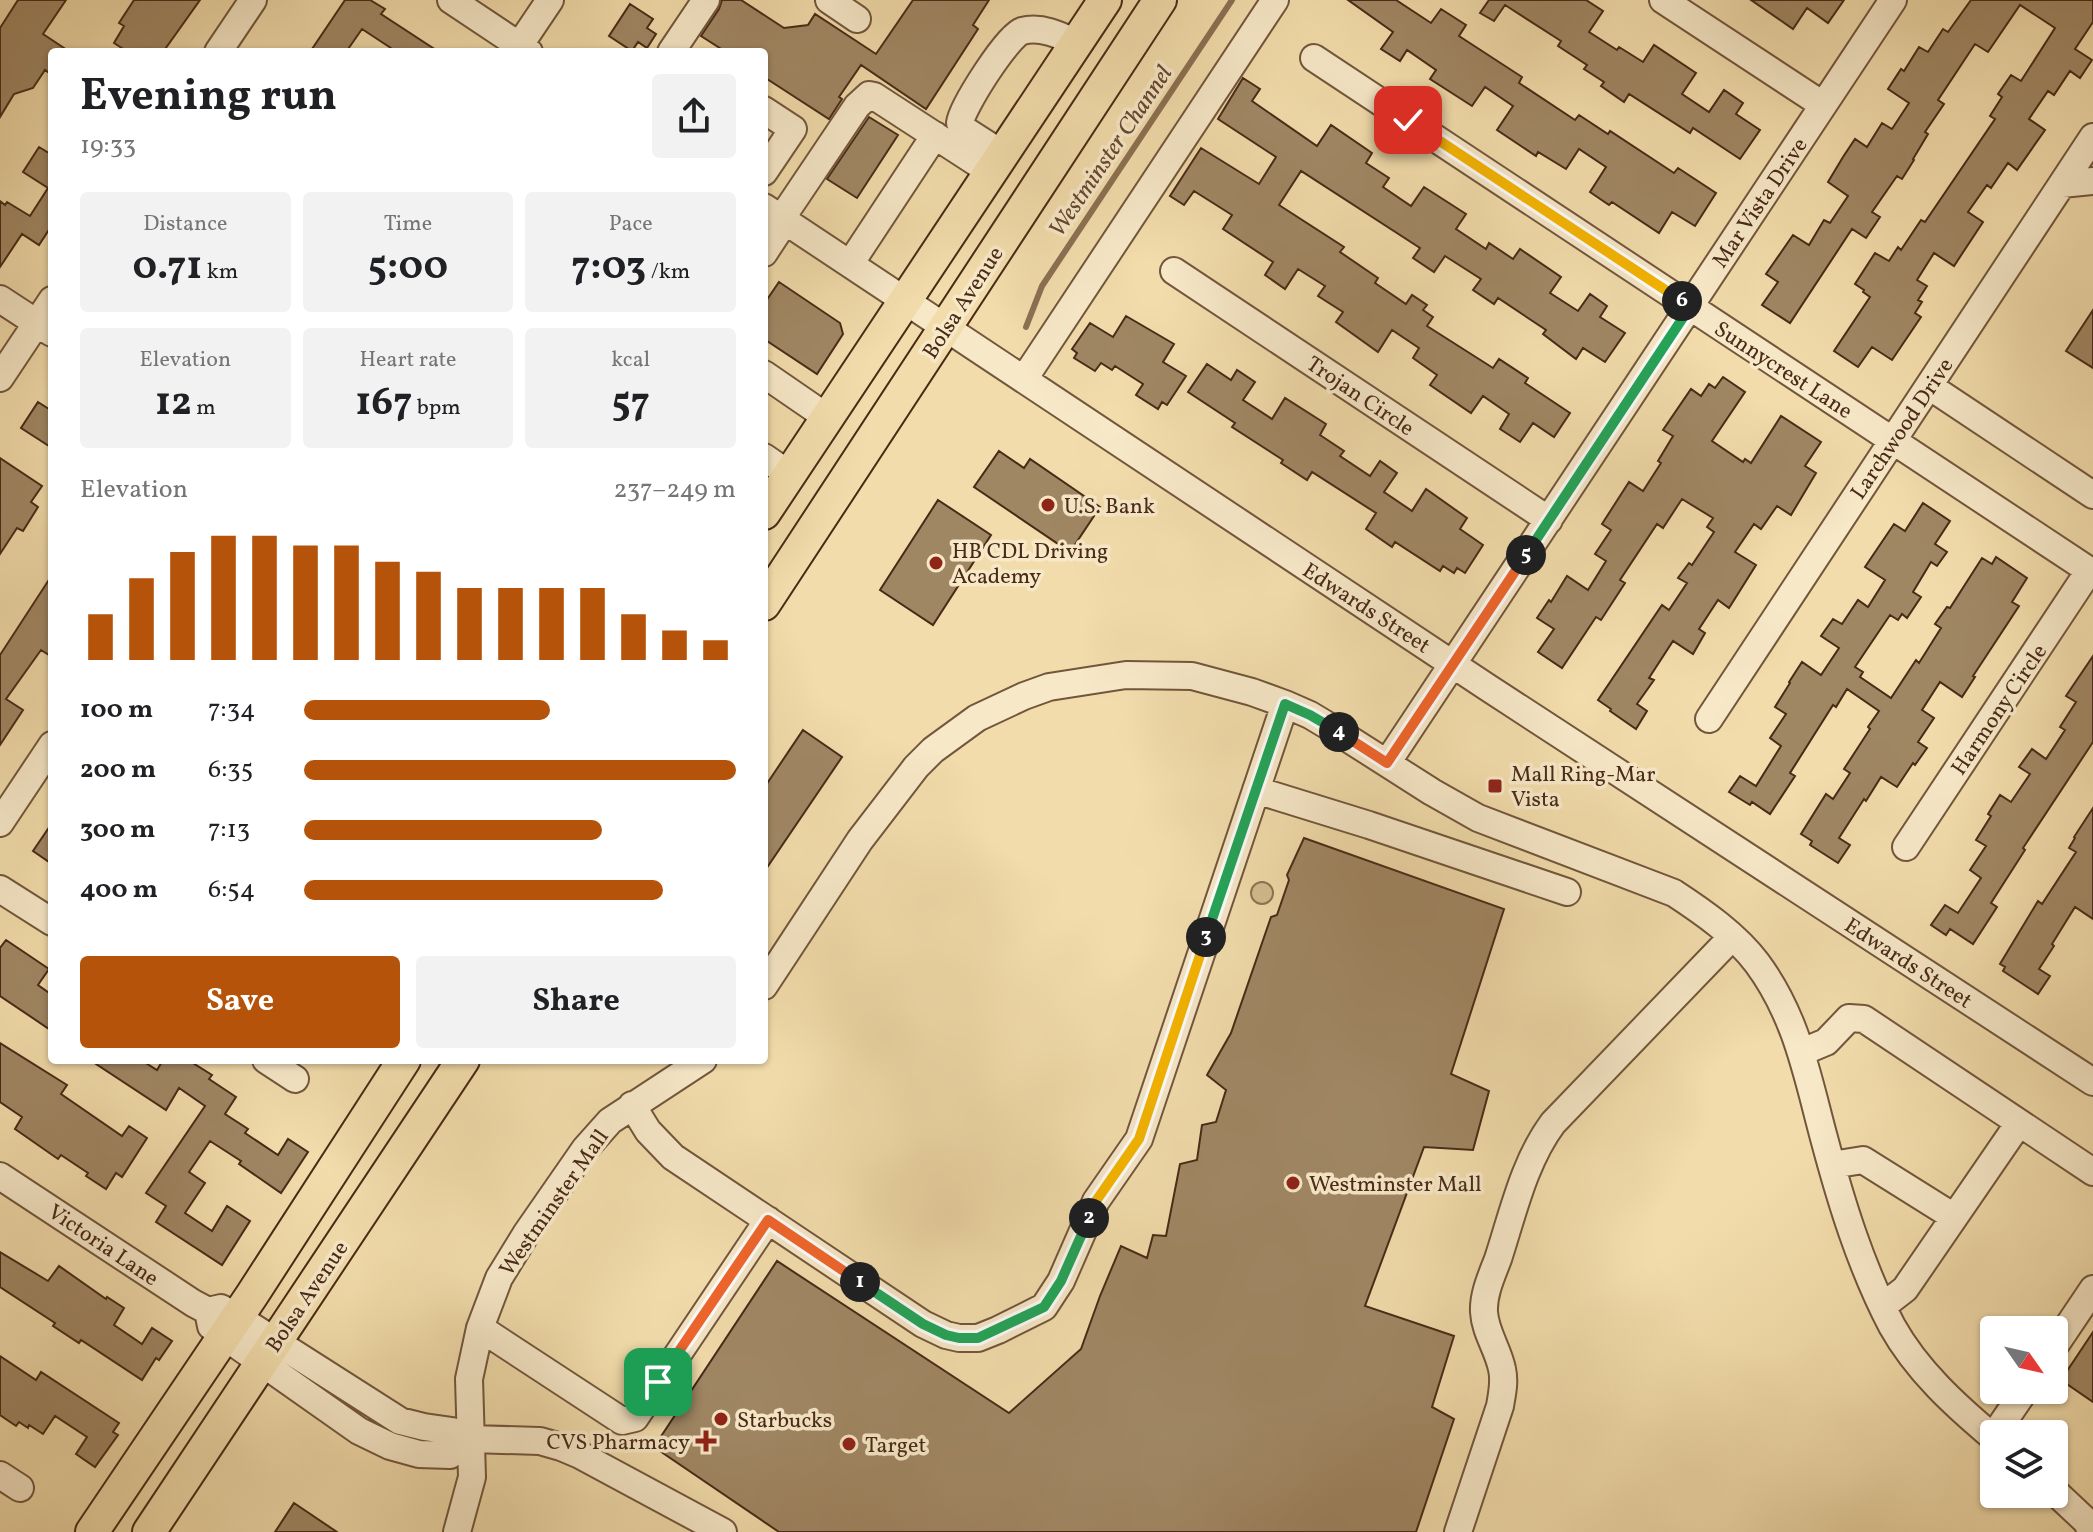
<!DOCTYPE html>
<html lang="en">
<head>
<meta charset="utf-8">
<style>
  :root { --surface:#fff; --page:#f2f2f2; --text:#202124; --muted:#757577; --accent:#b45309 }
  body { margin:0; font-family:Vollkorn,serif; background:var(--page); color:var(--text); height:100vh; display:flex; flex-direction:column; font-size:30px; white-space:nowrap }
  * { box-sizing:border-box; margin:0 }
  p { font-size:26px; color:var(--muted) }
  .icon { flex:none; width:44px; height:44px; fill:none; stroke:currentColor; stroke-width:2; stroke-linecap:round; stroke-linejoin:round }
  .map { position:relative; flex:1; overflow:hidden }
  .drawer { position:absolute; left:48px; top:48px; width:720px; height:1016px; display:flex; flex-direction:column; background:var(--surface); border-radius:8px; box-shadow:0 2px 6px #0004 }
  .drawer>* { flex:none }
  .needle { width:52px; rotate:124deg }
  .controls { position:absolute; left:1980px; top:1316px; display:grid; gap:16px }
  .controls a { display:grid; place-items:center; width:88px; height:88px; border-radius:8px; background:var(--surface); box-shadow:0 2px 6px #0004; font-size:40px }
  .pin { position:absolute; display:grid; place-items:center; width:68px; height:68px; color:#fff; margin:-34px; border-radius:16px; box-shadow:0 4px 12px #0006 }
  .km { position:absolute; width:40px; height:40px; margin:-20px; border-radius:50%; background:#222; color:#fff; font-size:22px; line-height:40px; text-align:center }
  .round { display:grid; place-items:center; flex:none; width:84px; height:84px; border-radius:8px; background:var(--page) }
  .headline { display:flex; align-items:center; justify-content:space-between; height:136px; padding:0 32px }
  h1 { font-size:44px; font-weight:700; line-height:60px }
  .metrics { display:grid; grid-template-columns:repeat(3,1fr); gap:12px; height:136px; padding:8px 32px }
  .metrics div { display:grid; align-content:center; border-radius:8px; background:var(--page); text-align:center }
  .metrics b { font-size:40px; font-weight:700 }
  .metrics small { font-size:22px; font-weight:400 }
  .metrics p { font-size:22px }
  .chart { height:224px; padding:16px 32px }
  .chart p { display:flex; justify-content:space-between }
  .chart svg { width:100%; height:144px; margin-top:8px; stroke:var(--accent); stroke-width:6 }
  .cta { display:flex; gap:16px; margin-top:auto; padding:16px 32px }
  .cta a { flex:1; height:92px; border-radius:8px; background:var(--accent); color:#fff; font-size:32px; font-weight:700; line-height:92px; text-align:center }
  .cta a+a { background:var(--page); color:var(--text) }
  ul { padding:0 32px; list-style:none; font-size:26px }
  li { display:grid; grid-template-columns:128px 96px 1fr; align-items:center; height:60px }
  li i { height:20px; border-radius:10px; background:var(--accent) }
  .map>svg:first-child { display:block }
</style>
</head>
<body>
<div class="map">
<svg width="2093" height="1532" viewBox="0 0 2093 1532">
  <rect width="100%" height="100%" fill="#f2dcab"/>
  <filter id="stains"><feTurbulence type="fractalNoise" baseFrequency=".0025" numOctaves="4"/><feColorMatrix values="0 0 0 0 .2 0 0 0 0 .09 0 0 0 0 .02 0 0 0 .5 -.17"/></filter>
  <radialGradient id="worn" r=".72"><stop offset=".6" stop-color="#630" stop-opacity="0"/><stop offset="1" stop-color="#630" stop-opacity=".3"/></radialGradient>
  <path fill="#d5be92" stroke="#8e7454" stroke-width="2" d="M1251 893a11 11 0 1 1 22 0a11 11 0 1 1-22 0Z"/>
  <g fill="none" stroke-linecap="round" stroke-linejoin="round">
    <path stroke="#8b7052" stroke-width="6" d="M1026,327L1042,286L1232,0"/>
  </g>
  <path fill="#a08764" stroke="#482a17" stroke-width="2" d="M18,0H66L43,34L70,52H52V75L45,70L33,88L14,94L0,117V28Z
    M134,0H200L163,52H128L114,43L124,26L119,23Z
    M345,0H370L385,9L381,14L439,52H397L362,29L346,52H310Z
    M722,0H741L784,28L808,25L815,14L876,54L913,0H989L973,25L978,29L926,109L861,65L839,97L842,99L829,119L764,77V52H726L701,36L719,9Z
    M1348,0H1396L1431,23L1441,9L1466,25L1459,36L1522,77L1519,83L1575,120L1579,115L1608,134L1610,131L1674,173L1678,168L1716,193L1695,226L1672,212L1659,233L1612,202L1609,205L1590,192L1606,167L1579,149L1566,169L1538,152L1536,156L1497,130L1513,106L1485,87L1472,106L1430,79L1436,70L1407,50L1400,61L1381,49L1393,32Z
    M1489,0H1586L1603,11L1589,32L1617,50L1619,47L1643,62L1654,45L1696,73L1682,94L1709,112L1724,90L1743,103L1736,114L1760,130L1740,159L1693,128L1690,133L1629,94L1624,102L1601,86L1604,82L1584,69L1587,65L1558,46L1561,41L1505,5L1494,21L1480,13Z
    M1751,0H1844L1828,23L1807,8L1793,29Z
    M1971,0H2093V22L2075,49L2092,60L2080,78L2070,71L2054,95L2048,91L2029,119L2045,130L2017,170L2008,163L1991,188L1987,185L1968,212L1983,222L1954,266L1934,253L1917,280L1927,286L1918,300L1922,302L1915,313L1921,317L1892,360L1872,347L1858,367L1834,351L1870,297L1863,292L1864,290L1855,284L1875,253L1889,261L1898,247L1901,250L1921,220L1925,222L1995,119L1990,116L2002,97L1998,94L2011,75L2021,81L2055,28L2020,5L1988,52L1975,44L1938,100L1944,104L1925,132L1928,134L1913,159L1914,160L1902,179L1897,176L1872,212L1880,217L1866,238L1852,229L1790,323L1762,305L1778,282L1766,274L1793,235L1809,245L1824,220L1830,223L1848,196L1828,182L1843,157L1855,139L1867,147L1882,123L1892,129L1909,103L1888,89L1901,69L1904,71L1919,47L1928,52L1943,29L1948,32Z
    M630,4L653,19L647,28L656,34L647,48L638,42L632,51L609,36Z
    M1243,78L1260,89L1252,101L1317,146L1331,125L1372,153L1366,163L1389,178L1383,187L1411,206L1424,187L1466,214L1456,229L1486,249L1489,243L1513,259L1520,249L1561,277L1550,293L1578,311L1590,294L1607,306L1600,317L1625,333L1605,362L1583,348L1576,359L1543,334L1546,330L1498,298L1494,304L1473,290L1481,279L1445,256L1434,272L1413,258L1420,248L1301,171L1279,205L1344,247L1340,252L1378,278L1375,283L1406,304L1412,295L1427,305L1423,310L1433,317L1427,326L1493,368L1499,359L1528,378L1525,383L1570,413L1554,437L1533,423L1520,442L1500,429L1509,414L1483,396L1471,413L1430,385L1437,375L1413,358L1419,348L1392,330L1378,352L1336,322L1343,312L1318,296L1325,286L1298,269L1285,289L1265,275L1273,262L1223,229L1232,215L1194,191L1184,205L1170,196L1201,148L1259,184L1276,157L1218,119Z
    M869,117L898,135L857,198L827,179Z
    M39,147L52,155V225L39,245L22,234L0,267V201L5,205L7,202L30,216L48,188L23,172Z
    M779,282L840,323L843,334L817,374L764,339V304Z
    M2093,310V368L2066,351Z
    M1126,316L1174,344L1163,362L1186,376L1167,405L1162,402L1158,409L1136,395L1143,384L1115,366L1112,370L1101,363L1095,371L1074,358L1077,353L1072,349L1090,323L1113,337Z
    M1207,364L1231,380L1237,370L1255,382L1243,400L1272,419L1285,398L1326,424L1320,435L1344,451L1340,456L1370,476L1380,461L1397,473L1384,492L1412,511L1426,489L1467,518L1460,529L1483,545L1465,573L1457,568L1454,573L1443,566L1440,571L1395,542L1392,547L1366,529L1376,513L1312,472L1307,480L1281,463L1283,460L1232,427L1235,423L1188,392Z
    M1723,377L1745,392L1712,441L1743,462L1745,459L1751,463L1781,416L1821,442L1805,466L1816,473L1791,515L1777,506L1761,529L1754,524L1735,552L1756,565L1729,608L1718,600L1699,629L1705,633L1693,654L1673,641L1649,678L1654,680L1637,704L1647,711L1636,729L1610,711L1611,709L1598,700L1662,605L1669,610L1687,583L1678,578L1689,563L1692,565L1714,532L1707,527L1713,518L1682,499L1663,528L1657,524L1620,580L1625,583L1601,620L1596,617L1562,668L1538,652L1554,629L1537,618L1549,600L1551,602L1567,576L1588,590L1606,561L1595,554L1611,530L1602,524L1629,482L1643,491L1661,463L1658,461L1673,436L1663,430L1691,389L1701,396L1709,384L1715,388Z
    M38,402L52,411V448L21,428Z
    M999,451L1024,468L1030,459L1100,507L1070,552L974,487Z
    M0,458L42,486L31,502L38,507L23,531L17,528L0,554Z
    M938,500L991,535L933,625L880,590Z
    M1923,503L1950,521L1935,544L1947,552L1937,566L1931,562L1913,592L1921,597L1907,618L1902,614L1898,620L1890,615L1855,667L1863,672L1860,677L1891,698L1916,660L1919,663L1941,628L1935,624L1947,607L1950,608L1982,558L1992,564L1996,557L2027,578L2012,602L2019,606L1973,676L1975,677L1962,697L1940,682L1922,710L1934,718L1918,742L1927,748L1915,765L1913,763L1897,787L1881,777L1866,801L1864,799L1839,838L1850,845L1838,863L1810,845L1812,841L1801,834L1826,794L1833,799L1850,773L1844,769L1870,729L1868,727L1879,711L1847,689L1836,707L1833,705L1790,773L1795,776L1770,814L1752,802L1750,805L1729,792L1740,776L1756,786L1781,746L1770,738L1786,714L1775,707L1790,683L1789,682L1802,662L1821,675L1839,648L1821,636L1833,619L1842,624L1858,600L1868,607L1885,580L1865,567L1894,524L1905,531Z
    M52,575V657L41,650L6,699L23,710L0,745V655Z
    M2093,656V742L2023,848L2025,850L1991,903L1997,907L1973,944L1950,929L1946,935L1931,925L1945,905L1958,913L1981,878L1970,870L1986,846L1976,840L1991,816L1988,814L2000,795L2011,802L2030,774L2019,767L2032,749L2046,759L2065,730L2060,727L2076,702L2066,696Z
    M803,730L842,757L764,872V788Z
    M2093,808V919L2075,907L2052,944L2054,946L2039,969L2050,976L2038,994L2003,971L2005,967L2000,964L2038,901L2042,904L2076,852L2069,848L2075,838L2074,837Z
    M52,823V864L33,851Z
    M1304,838L1504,909L1451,1074L1489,1091L1473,1150L1424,1147L1365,1306L1454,1336L1432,1407L1454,1419L1416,1532H779L654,1447L777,1261L1009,1413L1081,1349L1100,1296L1121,1246L1147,1258L1153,1235L1166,1236L1180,1164L1197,1160L1202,1125L1216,1122L1226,1090L1207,1075L1231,1033L1271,917L1277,915L1289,880L1287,875Z
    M6,940L49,969L38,985L52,995V1031L0,996V948Z
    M0,1043L67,1085L61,1094L122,1136L129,1126L147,1138L122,1177L116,1173L106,1189L86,1176L88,1173L61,1155L58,1159L15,1129L22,1117L0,1102Z
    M90,1060H141L157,1070L163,1060H188L212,1075L209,1079L236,1097L225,1114L248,1129L245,1133L278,1155L288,1139L308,1152L281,1193L239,1164L241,1161L210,1141L189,1172L205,1183L185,1213L212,1231L227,1206L250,1221L222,1265L156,1222L166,1206L146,1193L205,1106L179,1088L166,1110Z
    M0,1252L48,1281L59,1266L106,1299L107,1297L124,1308L114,1325L142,1344L152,1328L172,1341L159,1360L156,1358L142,1380L81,1340L79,1343L53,1326L55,1323L0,1287Z
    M2093,1332V1402L2061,1380Z
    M0,1356L36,1380L41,1372L119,1423L113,1432L118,1435L95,1467L76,1454L87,1437L55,1416L43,1434L29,1425L28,1428L19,1422L16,1426L0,1415Z
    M294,1503L337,1532H275Z"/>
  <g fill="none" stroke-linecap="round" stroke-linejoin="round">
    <g stroke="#72563c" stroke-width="30">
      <path id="minor" d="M451,0L529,52
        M829,0L857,19
        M1663,0L1823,105
        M218,52L253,0
        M515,52L550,0
        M671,52L706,0
        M1314,58L2093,573
        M764,110L793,129L764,172
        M1002,154L963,129L960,123C962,107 1008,35 1022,31C1041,26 1060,35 1076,43
        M2062,184L2093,181
        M764,207L1487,687L2093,1082
        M781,219L857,106L869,95L874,96L991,172
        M764,253L785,221
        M850,264L935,135
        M1174,271L1549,520
        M0,299L52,333
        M764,374L828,418
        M0,378L52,300
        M1024,379L1275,0
        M1929,386L2093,495
        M764,457L790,475
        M1709,719L2093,137
        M1387,763L1893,0
        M1256,790L1369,825L1567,892
        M0,823L52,745
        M1906,847L2089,571
        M0,889L52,922
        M764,986L860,840L916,767L933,750L977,718L1024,696L1049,687L1126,675L1192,676L1252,692L1285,704L1310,715L1330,727L1432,792L1478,818L1674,893C1703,912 1736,935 1757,963C1797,1017 1807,1075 1824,1138C1841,1202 1861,1267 1892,1326C1917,1371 1956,1406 1994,1438
        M1802,1052L1826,1042L1849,1018L1864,1019L2093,1172
        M266,1060L295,1079
        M632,1105L648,1131L673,1157L923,1324L946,1335L959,1338H978L998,1330L1044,1307L1061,1281L1096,1201L1139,1139L1285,704
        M1832,1165L1863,1160L1954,1217
        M0,1176L193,1303L208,1311L221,1308L237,1317L400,1421L424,1427L452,1431L460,1441
        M1883,1306L1905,1289L2019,1123
        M208,1311L211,1326L224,1336L359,1431L390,1446L419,1454L450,1455L460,1441L471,1439L540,1441L561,1447L580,1455L723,1532
        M480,1328L622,1421L635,1418L768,1220
        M2054,1347L2093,1289
        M1995,1434L2025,1390
        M0,1475L20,1488
        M2054,1491L2086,1521L2092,1532
        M457,1532L472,1477L469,1379L480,1328L499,1278L526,1234L585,1149L610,1121L703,1060
        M1458,1532L1500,1406C1502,1394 1505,1382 1502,1369C1498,1349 1485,1332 1484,1312C1483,1294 1492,1275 1498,1259C1513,1213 1524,1162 1553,1123L1732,937"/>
    </g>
    <g stroke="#482a17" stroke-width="36">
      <path id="major" d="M764,513L1105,0
        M764,604L1160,0
        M92,1532L252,1295L404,1060
        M149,1532L463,1060"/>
    </g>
    <use href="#minor" stroke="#f7e8c8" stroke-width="26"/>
    <use href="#major" stroke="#f2dcab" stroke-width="32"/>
  </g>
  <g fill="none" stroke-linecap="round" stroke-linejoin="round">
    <g stroke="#fff" stroke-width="16">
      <path id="split-1" d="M658,1382L768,1220L860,1282"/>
    </g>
    <g stroke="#fff" stroke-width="16">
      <path id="split-2" d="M860,1282L923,1324L946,1335L959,1338H978L1044,1307L1061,1281L1089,1218"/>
    </g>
    <g stroke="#fff" stroke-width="16">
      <path id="split-3" d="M1089,1218L1096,1201L1139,1139L1206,937"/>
    </g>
    <g stroke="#fff" stroke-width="16">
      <path id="split-4" d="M1206,937L1285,704L1310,715L1339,732"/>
    </g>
    <g stroke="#fff" stroke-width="16">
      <path id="split-5" d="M1339,732L1387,763L1526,555"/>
    </g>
    <g stroke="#fff" stroke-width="16">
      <path id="split-6" d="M1526,555L1690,307L1682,301"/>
    </g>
    <g stroke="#fff" stroke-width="16">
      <path id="split-7" d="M1408,120L1682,301"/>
    </g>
    <use href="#split-1" stroke="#f0652b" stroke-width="10"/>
    <use href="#split-2" stroke="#22a559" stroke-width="10"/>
    <use href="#split-3" stroke="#f5b400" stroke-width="10"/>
    <use href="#split-4" stroke="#22a559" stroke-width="10"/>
    <use href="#split-5" stroke="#f0652b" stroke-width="10"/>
    <use href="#split-6" stroke="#22a559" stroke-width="10"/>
    <use href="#split-7" stroke="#f5b400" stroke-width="10"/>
  </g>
  <g fill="#8f2418" stroke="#f7e8c8" stroke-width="3">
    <circle cx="1048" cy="505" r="8"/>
    <circle cx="936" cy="563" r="8"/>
    <rect x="1487" y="778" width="16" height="16" rx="4"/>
    <circle cx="1293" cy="1183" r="8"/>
    <circle cx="721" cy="1419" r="8"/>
    <path d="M702 1429h8v8h8v8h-8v8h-8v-8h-8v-8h8z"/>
    <circle cx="849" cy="1444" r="8"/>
  </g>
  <g text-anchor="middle" stroke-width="7" stroke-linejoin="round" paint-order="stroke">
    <g font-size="22" fill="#482a17" stroke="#f7e8c8">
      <text transform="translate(1759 202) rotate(-56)" y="8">Mar Vista Drive</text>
      <text transform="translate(962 302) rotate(-57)" y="8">Bolsa Avenue</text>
      <text transform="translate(1784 369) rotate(33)" y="8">Sunnycrest Lane</text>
      <text transform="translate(1361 395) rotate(34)" y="8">Trojan Circle</text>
      <text transform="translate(1901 428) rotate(-56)" y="8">Larchwood Drive</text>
      <text transform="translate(1367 607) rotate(33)" y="8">Edwards Street</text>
      <text transform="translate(1998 709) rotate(-56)" y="8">Harmony Circle</text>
      <text transform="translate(1909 962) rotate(33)" y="8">Edwards Street</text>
      <text transform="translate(553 1202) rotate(-55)" y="8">Westminster Mall</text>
      <text transform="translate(104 1244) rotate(34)" y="8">Victoria Lane</text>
      <text transform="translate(306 1296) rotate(-56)" y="8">Bolsa Avenue</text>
    </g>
    <g font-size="22" fill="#482a17" stroke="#f7e8c8" text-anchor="start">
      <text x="1064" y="513">U.S. Bank</text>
      <text x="952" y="558">HB CDL Driving<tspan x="952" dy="25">Academy</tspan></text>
      <text x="1511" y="781">Mall Ring-Mar<tspan x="1511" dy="25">Vista</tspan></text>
      <text x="1309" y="1191">Westminster Mall</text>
      <text x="737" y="1427">Starbucks</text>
      <text x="690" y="1449" text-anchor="end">CVS Pharmacy</text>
      <text x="865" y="1452">Target</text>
    </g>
    <g font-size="24" font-style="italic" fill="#644730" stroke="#f7e8c8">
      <text transform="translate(1110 151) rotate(-56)" y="8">Westminster Channel</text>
    </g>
  </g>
  <rect width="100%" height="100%" filter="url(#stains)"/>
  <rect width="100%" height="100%" fill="url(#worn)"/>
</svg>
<div class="controls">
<a><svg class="needle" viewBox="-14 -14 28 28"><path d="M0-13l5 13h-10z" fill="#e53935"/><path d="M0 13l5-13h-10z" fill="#757577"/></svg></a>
<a><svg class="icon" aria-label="layers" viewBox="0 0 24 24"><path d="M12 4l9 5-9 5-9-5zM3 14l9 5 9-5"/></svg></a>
</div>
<div class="pin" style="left:658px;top:1382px;background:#1e9e55"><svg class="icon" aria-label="arrive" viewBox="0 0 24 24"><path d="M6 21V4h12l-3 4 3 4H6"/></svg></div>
<div class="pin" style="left:1408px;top:120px;background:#d93025"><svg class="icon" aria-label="check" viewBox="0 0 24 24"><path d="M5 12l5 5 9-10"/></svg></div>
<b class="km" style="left:860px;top:1282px">1</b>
<b class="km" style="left:1089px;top:1218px">2</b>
<b class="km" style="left:1206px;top:937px">3</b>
<b class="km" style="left:1339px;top:732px">4</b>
<b class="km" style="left:1526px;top:555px">5</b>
<b class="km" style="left:1682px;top:301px">6</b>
<section class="drawer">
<div class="headline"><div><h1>Evening run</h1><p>19:33</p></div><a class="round"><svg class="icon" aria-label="share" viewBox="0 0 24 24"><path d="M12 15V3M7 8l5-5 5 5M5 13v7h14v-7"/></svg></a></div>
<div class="metrics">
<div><p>Distance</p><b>0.71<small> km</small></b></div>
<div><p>Time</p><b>5:00</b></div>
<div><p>Pace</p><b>7:03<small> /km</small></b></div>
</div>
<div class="metrics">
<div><p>Elevation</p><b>12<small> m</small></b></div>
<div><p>Heart rate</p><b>167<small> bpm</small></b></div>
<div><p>kcal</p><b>57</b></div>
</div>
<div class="chart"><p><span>Elevation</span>237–249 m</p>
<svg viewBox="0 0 160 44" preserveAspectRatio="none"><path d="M5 44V30M15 44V19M25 44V11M35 44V6M45 44V6M55 44V9M65 44V9M75 44V14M85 44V17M95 44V22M105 44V22M115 44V22M125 44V22M135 44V30M145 44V35M155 44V38"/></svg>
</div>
<ul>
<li><b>100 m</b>7:34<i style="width:57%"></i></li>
<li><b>200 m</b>6:35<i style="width:100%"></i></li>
<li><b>300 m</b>7:13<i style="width:69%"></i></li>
<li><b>400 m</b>6:54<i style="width:83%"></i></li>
</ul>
<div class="cta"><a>Save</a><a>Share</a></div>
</section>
</div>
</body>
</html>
